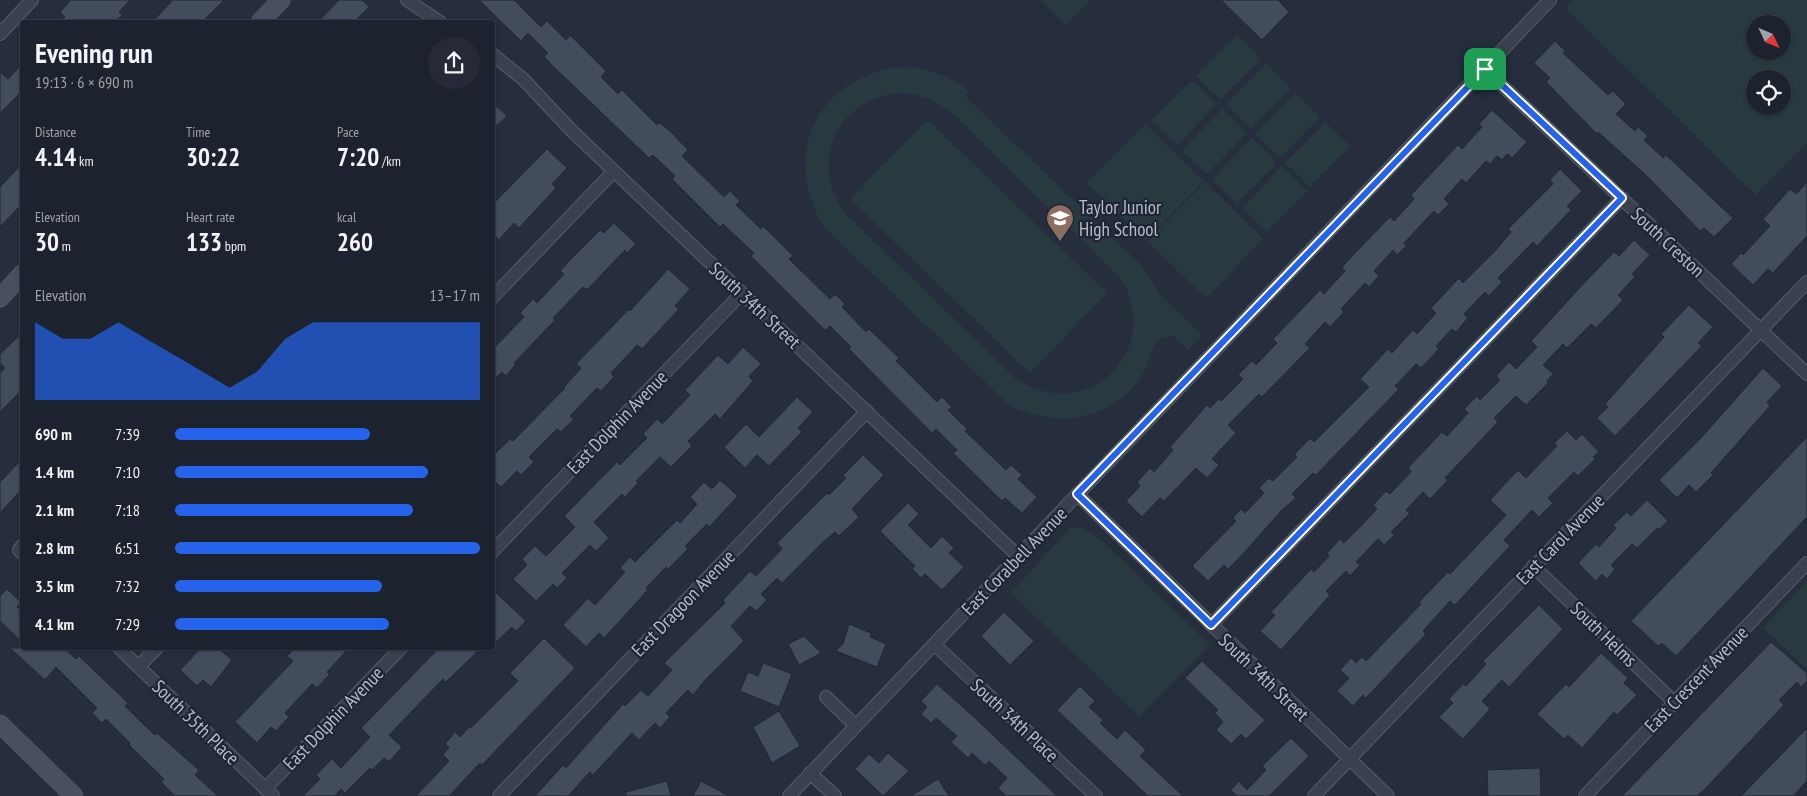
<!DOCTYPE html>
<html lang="en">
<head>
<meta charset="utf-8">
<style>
  :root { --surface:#1c222e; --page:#252a36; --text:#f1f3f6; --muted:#a0a4aa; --line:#3a3f4a; --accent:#2563eb }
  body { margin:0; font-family:"PT Sans Narrow",sans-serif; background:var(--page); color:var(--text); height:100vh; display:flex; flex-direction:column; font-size:19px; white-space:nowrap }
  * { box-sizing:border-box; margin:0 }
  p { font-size:16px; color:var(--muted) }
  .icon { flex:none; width:28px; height:28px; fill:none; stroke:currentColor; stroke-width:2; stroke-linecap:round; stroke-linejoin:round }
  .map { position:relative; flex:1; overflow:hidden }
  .side { position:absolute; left:20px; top:20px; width:475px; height:630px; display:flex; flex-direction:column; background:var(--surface); border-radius:5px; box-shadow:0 1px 4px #0004,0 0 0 1px var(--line) }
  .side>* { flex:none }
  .needle { width:32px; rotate:134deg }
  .controls { position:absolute; left:1746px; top:15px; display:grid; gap:10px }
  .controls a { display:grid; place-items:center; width:45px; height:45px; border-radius:50%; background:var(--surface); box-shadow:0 1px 4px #0004,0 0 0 1px var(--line); font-size:25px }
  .pin { position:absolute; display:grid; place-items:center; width:42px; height:42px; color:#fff; margin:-21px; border-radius:10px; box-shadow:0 2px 8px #0006 }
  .round { display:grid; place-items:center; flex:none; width:52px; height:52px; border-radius:26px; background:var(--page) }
  .head { display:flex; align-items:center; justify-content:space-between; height:85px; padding:0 15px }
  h1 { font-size:28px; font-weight:700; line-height:38px }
  .metrics { display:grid; grid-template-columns:repeat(3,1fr); gap:8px; height:85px; padding:5px 15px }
  .metrics div { display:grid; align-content:center }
  .metrics b { font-size:25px; font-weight:700 }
  .metrics small { font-size:14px; font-weight:400 }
  .metrics p { font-size:14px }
  .chart { height:140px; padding:10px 15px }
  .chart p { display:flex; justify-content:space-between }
  .chart svg { width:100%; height:90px; margin-top:5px; fill:var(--accent); opacity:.7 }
  ul { padding:0 15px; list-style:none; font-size:16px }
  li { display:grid; grid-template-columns:80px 60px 1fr; align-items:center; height:38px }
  li i { height:12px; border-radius:6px; background:var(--accent) }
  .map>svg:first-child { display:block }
</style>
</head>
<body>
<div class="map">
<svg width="1807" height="796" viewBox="0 0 1807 796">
  <rect width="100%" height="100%" fill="#262e3e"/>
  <path fill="#283a3f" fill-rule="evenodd" d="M1041,0H1091L1066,25Z
    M1573,0H1807V143L1756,195L1565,8ZM1755,24H1782V51H1755ZM1755,79H1782V106H1755Z
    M1237,35L1261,59L1221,100L1196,76Z
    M1266,63L1291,88L1251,129L1226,104Z
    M903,67C929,68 949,76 969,91L965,96L1141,265L1160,295L1202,335L1188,350L1174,336L1159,338C1153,345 1148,367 1140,379C1108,422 1054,428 1009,405L825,228C779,156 817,75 903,67ZM895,93C917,93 933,98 951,112L1122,280C1163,353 1086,425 1016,379L844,212C810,162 835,103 895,93Z
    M1193,80L1217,104L1177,145L1152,120Z
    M1295,93L1320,117L1280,158L1255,134Z
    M1222,109L1247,133L1207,174L1182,150Z
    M928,120L1107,293L1030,373L850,199Z
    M1325,122L1350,146L1310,187L1285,163Z
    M1145,124L1204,181L1146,240L1087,183Z
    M1252,138L1277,163L1237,204L1212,179Z
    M1282,166L1307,191L1267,232L1242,208Z
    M1205,182L1263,239L1206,298L1147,241Z
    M1071,527L1083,528L1098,537L1210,645L1139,716L1011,593Z
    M1807,582V669L1763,628Z"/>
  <path fill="#434c5d" stroke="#212735" d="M71,0H130L119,12L122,15L115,22H60L65,17L60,12Z
    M173,0H224L202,22H152Z
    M339,0H362L369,7L354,22H318Z
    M479,0H514L541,27L547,21L566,40L570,35L606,71L601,77L618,94L622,90L657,125L659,122L672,133L688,150L682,156L724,197L730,191L740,201L736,205L761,229L763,226L793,256L789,259L830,299L835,294L845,304L842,307L866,332L869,329L899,358L896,361L937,402L942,397L952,407L948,410L967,429L965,431L1006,470L1011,465L1022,475L1018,479L1037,497L1022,513L1005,498L1002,501L953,453L957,450L936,429L932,433L849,349L851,347L830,326L825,330L751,256L754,253L723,224L720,227L672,179L675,176L653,155L649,158L557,70L544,57L548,53L528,33L521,41Z
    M1221,0H1278L1289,12L1262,40Z
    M1555,41L1565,51L1563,53L1608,95L1613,91L1626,104L1616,114L1635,131L1638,127L1648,136L1644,140L1663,158L1666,155L1733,218L1714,237L1704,228L1700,231L1647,176L1598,132L1597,134L1546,82L1550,78L1534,63Z
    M22,64V91L0,113V72L8,79Z
    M492,102L507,116L492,130Z
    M1492,110L1527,142L1512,158L1507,154L1502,160L1497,156L1490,164L1486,161L1466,183L1462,179L1444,199L1449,204L1438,215L1434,211L1404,243L1406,246L1397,255L1393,250L1374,271L1379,276L1369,287L1365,283L1341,309L1344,312L1330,327L1325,322L1305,344L1310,348L1262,397L1259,394L1228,425L1236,433L1212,459L1219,465L1207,478L1196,468L1164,501L1160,498L1142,517L1126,501L1140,486L1137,482L1150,468L1154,472L1173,450L1170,447L1207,405L1210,408L1219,399L1221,401L1243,379L1238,375L1252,361L1256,365L1277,343L1273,339L1320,290L1324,294L1345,271L1342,267L1355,253L1390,217L1394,221L1414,199L1411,195L1458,145L1462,149L1482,127L1479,124Z
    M547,149L567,168L552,184L556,188L519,228L514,223L499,240L492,233V205Z
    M22,164V204L0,227V187Z
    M1560,169L1582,191L1567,206L1571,210L1537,246L1533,242L1498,278L1502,282L1489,296L1485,292L1464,314L1468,318L1456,332L1452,329L1436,346L1439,349L1421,368L1416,364L1395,386L1399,389L1316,475L1313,473L1292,494L1296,498L1282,510L1242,555L1228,569L1224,565L1208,581L1192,566L1236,521L1233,518L1241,509L1245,513L1264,493L1259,488L1269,478L1273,481L1297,457L1294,455L1310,438L1314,442L1369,387L1360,379L1388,349L1392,353L1413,330L1417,334L1436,313L1431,308L1459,278L1463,283L1496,250L1511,232L1508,229L1553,184L1550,180Z
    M1807,182V236L1773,273L1768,269L1753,285L1731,264L1741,253L1743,255L1770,226L1763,219L1790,189L1796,194Z
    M614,223L636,244L627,253L625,250L587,290L583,287L553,318L555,320L514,363L516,364L506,376L502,372L492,381V350L524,317L520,313L533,299L537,303L564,274L560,271L573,257L600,230L604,233Z
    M1634,240L1650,255L1632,274L1635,277L1618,295L1623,300L1596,328L1591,324L1567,348L1563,344L1543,365L1553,374L1547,381L1548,383L1526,405L1516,396L1494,418L1498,422L1445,478L1448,480L1430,499L1423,492L1406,510L1410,513L1391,532L1394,535L1384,545L1378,539L1356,562L1360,565L1350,576L1346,571L1326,591L1330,595L1281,650L1260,631L1275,615L1271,612L1311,569L1314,572L1329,556L1327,553L1340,539L1344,543L1359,528L1377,509L1373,505L1386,491L1390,494L1411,472L1408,468L1420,455L1442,432L1447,436L1468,413L1464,409L1477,396L1480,400L1500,380L1496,376L1509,362L1516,369L1537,347L1531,341L1585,282L1614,252L1619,256Z
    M668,269L690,289L675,306L679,309L642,349L637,345L611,373L614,377L601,391L597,388L570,416L574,419L561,432L557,429L529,457L534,462L521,475L517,471L501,487L492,479V457L510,439L513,441L565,388L564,387L581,368L576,364L629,309L630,311Z
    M1689,305L1713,327L1698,343L1702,346L1615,436L1597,418L1608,407L1605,404L1664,337L1661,334Z
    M22,333V390L0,412V373L5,368L0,363V354Z
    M743,347L761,364L749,376L753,381L720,419L715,414L688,441L692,446L671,467L660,457L636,481L638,483L625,497L622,494L594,522L609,538L596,551L590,545L562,573L567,578L557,588L553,584L536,601L513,579L527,565L522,559L535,546L546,556L575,527L564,516L617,462L620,465L647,438L643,434L657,419L662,424L690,395L685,390L718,355L728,364Z
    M1763,368L1782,386L1767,402L1770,406L1711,473L1713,475L1696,492L1689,485L1677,498L1659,480L1700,439Z
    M797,397L813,412L798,428L802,432L769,466L757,455L745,468L724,447L746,424L759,437Z
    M1567,431L1576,440L1582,434L1599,452L1593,457L1595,459L1578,476L1574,472L1548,498L1553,503L1539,517L1532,510L1504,540L1510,546L1455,605L1450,601L1423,631L1426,634L1366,698L1363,695L1353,706L1337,691L1349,678L1340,670L1351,658L1356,663L1362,657L1366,661L1421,604L1419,602L1448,572L1450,574L1506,515L1490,500L1518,470L1526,478L1557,446L1554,443Z
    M1807,437V517L1676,656L1662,643L1658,646L1631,621Z
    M863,455L884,475L852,509L859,517L839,536L835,532L822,543L782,583L777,578L761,594L767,600L756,611L750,606L731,626L744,641L706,679L693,695L688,690L666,713L670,717L660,728L655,723L639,740L632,733L593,775L590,772L568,796H535L563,765L566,768L623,704L625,706L641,690L648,696L672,670L664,663L725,603L723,600L750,571L756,576L782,549L777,543L827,493L829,495L846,478L843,475Z
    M22,459V489L0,513V482Z
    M720,480L738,496L709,527L707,524L685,546L688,549L668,569L666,567L646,588L648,590L604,638L599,633L586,647L563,625L588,598L595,605L625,572L620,568L630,557L635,562L677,520L680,523L697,504L690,497L704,482L712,489Z
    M1647,500L1668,521L1658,530L1657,528L1637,548L1632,544L1611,565L1615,569L1607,579L1602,574L1596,581L1578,563L1596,544L1599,547L1616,528L1613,525L1627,512L1631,516Z
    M908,503L919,514L908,525L931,548L942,536L954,548L949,553L964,567L942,590L925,574L921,578L912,569L915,566L880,531Z
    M7,589L21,602L17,607L22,612V642L0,621V596Z
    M492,589L526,621L516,631L512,627L492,646Z
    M1539,605L1563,629L1509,687L1502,680L1482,701L1490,709L1463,739L1439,717L1453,703L1449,699L1463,684L1466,686L1486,664L1483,661Z
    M1004,612L1034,641L1010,665L981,636Z
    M849,624L871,633L870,637L886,644L877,667L836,651L843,644Z
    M804,636L821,653L799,665L788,644Z
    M544,638L575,668L482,765L480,763L449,796H416L449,761L443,755L449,747L445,744L455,732L460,737L469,727L471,728L518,681L510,673Z
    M1771,642L1807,673V681L1801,687L1797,682L1779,700L1784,705L1705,789L1697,796H1622Z
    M10,648H64L76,659L79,656L128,703L125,706L144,725L155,735L157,733L199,770L195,775L218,796H175L161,782L164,779L129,745L130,743L106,719L102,723L92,713L97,708L56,667L45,680Z
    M201,648H218L232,660L211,687L203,680L197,686L180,670Z
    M295,648H349L327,672L330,674L317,688L312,684L285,713L289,717L276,731L271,727L257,743L235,722L293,661L287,656Z
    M439,648H481L446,682L443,679L389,735L402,747L389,762L384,758L372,770L370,768L345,793L341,789L335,796H303L320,779L316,775L332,759L341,768L370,737L361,728Z
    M1601,653L1628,678L1624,683L1637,695L1617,715L1614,712L1582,748L1568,735L1564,739L1537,714L1566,684L1569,687Z
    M1202,661L1265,720L1246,739L1241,734L1231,744L1216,730L1223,722L1215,713L1218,710L1185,678Z
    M763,663L792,674L779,707L740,691L748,672L758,676Z
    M937,684L975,718L1057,796H1006L998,788L1007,778L989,761L985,765L972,753L968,758L951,742L957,736L936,718L931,723L921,714L927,707L921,701Z
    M1080,686L1095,701L1089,707L1103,720L1100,723L1117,739L1125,730L1146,750L1140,756L1183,796H1148L1057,710Z
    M779,711L800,746L772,763L753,727Z
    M1807,728V781L1793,796H1741Z
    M1291,738L1309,756L1269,796H1237L1231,790L1239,781L1247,790L1266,770L1262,766Z
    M888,753L909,771L883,796L855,769L869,754L879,763Z
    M1540,768L1541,796H1488L1487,770Z
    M938,779L949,796H911Z
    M667,781L671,796H626V792Z
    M701,781L729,796H693Z"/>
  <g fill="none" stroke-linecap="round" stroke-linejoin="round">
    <g stroke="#585e6c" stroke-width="14">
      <path id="street" d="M407,0L440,22
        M0,34L32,0
        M492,54L523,79L572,131L1018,556
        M1485,69L1807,374
        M492,298L614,171
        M1077,494L1388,796
        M22,546L19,550L22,553
        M492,552L742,293
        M1533,566L1674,702
        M1211,625L1622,198
        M934,644L1096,796
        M119,648L273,796
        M139,666L157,648
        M826,697L856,726
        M810,773L835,796
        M265,789L401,648
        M499,796L867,411
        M789,796L1550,0
        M1314,796L1807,282
        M1585,796L1807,563"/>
    </g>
    <g stroke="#585e6c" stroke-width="19">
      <path id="secondary" d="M260,22L281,0
        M0,298L22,274
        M0,724L74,796"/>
    </g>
    <use href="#street" stroke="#3a404e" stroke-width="12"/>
    <use href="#secondary" stroke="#484f61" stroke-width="18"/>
  </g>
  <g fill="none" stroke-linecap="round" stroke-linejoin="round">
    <g stroke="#fff" stroke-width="10">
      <path id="route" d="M1485,69L1622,198L1211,625L1077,494Z"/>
    </g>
    <use href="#route" stroke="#2563eb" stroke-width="6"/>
  </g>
  <defs>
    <g id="school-pin" transform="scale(1.4375)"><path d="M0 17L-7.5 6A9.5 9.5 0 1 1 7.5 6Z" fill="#8d6e63" stroke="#1f2533"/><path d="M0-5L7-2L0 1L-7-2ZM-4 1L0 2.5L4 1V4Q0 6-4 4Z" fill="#fff"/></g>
  </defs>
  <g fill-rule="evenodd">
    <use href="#school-pin" x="1060" y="218"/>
  </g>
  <g text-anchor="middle" stroke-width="4.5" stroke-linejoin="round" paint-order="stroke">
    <g font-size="19" fill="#b6bcc9" stroke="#1f2533" text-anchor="start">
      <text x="1079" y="214">Taylor Junior<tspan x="1079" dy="22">High School</tspan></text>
    </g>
    <g font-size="19" fill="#b6bcc9" stroke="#1f2533">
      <text transform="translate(1668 242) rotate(43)" y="7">South Creston</text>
      <text transform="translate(755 305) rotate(43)" y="7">South 34th Street</text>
      <text transform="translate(617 422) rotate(-46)" y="7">East Dolphin Avenue</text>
      <text transform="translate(1560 539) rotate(-46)" y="7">East Carol Avenue</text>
      <text transform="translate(1014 561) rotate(-46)" y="7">East Coralbell Avenue</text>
      <text transform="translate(683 603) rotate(-46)" y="7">East Dragoon Avenue</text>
      <text transform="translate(1604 634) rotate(44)" y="7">South Helms</text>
      <text transform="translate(1264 677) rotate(44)" y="7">South 34th Street</text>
      <text transform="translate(1696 679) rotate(-46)" y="7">East Crescent Avenue</text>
      <text transform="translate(333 718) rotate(-46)" y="7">East Dolphin Avenue</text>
      <text transform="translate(1015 720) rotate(43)" y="7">South 34th Place</text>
      <text transform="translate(196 722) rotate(44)" y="7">South 35th Place</text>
    </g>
  </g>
</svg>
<div class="controls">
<a><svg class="needle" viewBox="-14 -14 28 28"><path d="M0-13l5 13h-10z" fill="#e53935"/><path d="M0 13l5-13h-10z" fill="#a0a4aa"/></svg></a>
<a><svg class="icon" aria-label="locate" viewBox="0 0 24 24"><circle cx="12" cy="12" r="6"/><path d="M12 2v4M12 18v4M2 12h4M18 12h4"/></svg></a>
</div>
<div class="pin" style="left:1485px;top:69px;background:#1e9e55"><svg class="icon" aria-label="arrive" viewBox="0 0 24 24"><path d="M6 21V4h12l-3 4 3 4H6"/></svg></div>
<section class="side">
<div class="head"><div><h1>Evening run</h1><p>19:13 · 6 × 690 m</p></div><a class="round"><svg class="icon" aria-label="share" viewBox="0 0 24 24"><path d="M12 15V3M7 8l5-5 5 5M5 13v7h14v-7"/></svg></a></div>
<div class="metrics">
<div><p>Distance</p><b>4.14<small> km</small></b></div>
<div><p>Time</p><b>30:22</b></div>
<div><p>Pace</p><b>7:20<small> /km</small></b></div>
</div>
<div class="metrics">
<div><p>Elevation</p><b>30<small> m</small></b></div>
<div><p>Heart rate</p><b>133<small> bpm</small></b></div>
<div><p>kcal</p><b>260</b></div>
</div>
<div class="chart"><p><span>Elevation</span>13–17 m</p>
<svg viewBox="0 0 160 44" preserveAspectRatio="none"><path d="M0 44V6L10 14L20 14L30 6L40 14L50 22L60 30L70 38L80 30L90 14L100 6L110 6L120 6L130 6L140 6L150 6L160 6V44z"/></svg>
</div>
<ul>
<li><b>690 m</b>7:39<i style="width:64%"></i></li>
<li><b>1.4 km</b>7:10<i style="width:83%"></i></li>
<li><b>2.1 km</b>7:18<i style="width:78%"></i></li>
<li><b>2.8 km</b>6:51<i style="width:100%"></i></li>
<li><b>3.5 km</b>7:32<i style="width:68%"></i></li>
<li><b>4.1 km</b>7:29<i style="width:70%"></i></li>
</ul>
</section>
</div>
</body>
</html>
